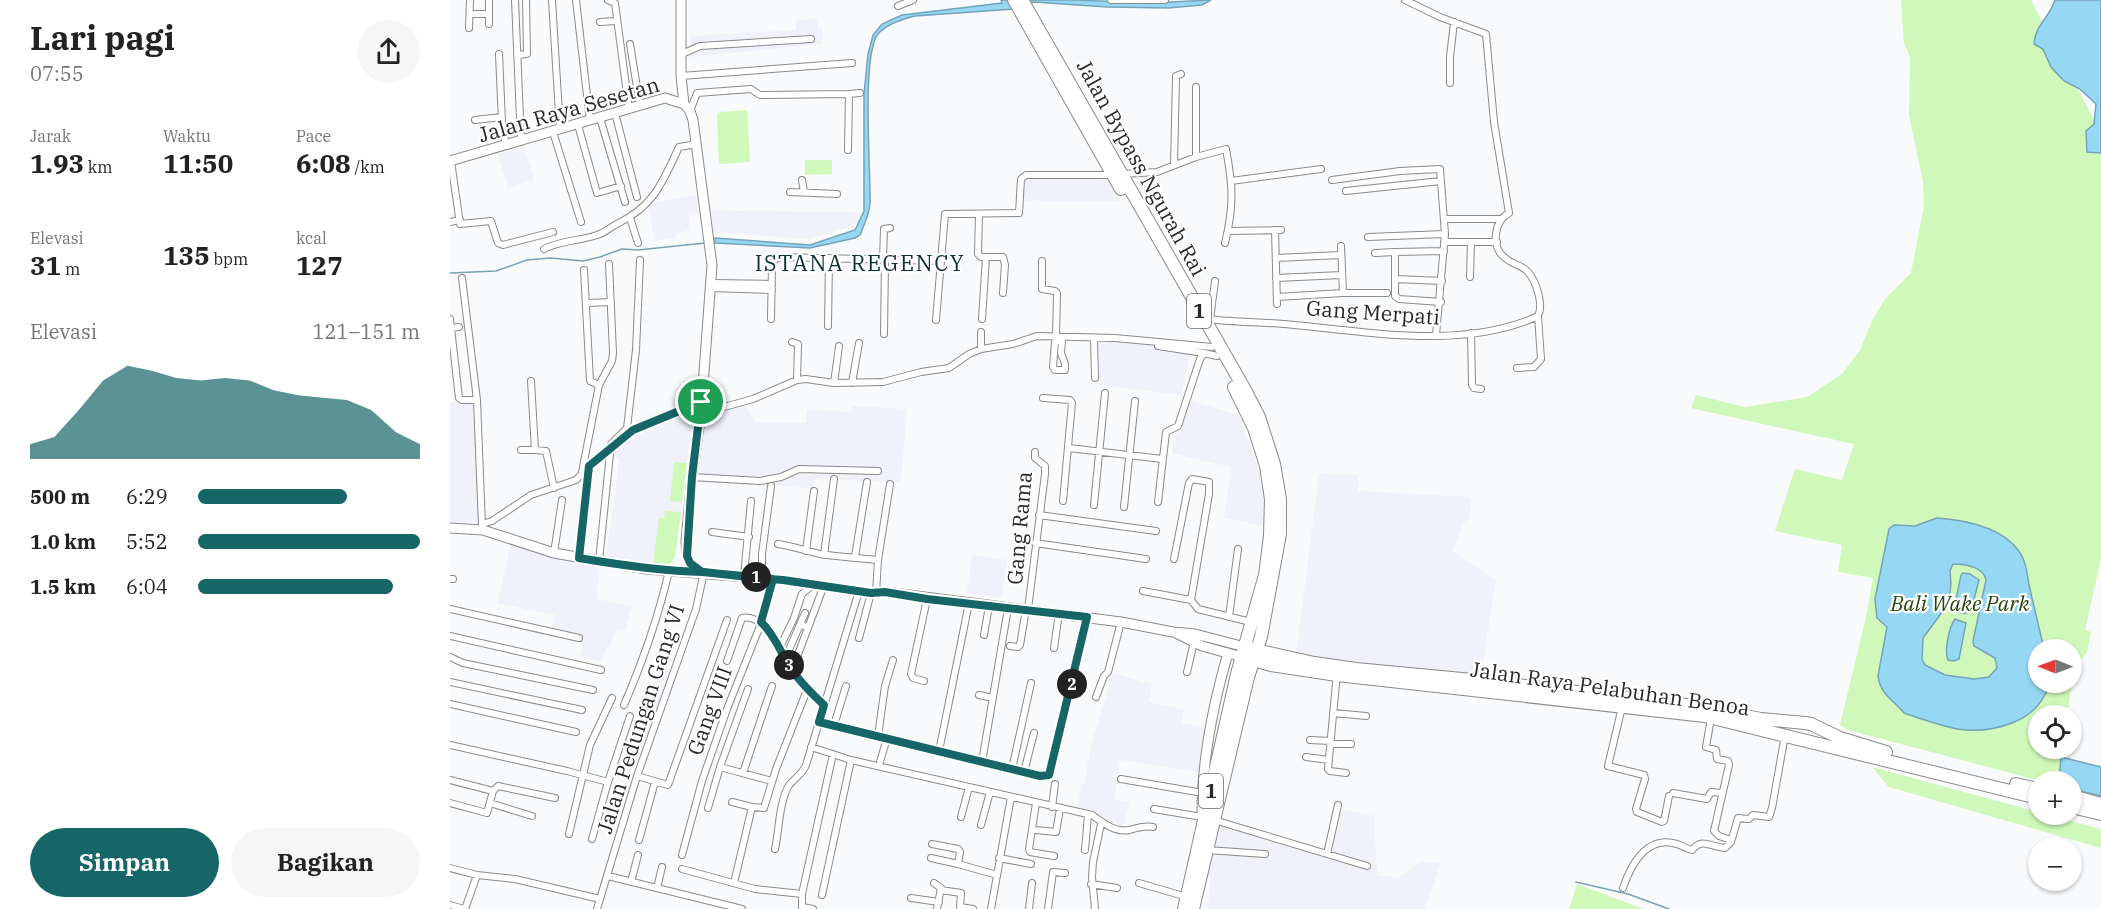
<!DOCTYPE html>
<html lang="id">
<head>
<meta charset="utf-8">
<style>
  :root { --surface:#fff; --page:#f6f6f6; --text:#222; --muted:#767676; --accent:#166567 }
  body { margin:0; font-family:"IBM Plex Serif",serif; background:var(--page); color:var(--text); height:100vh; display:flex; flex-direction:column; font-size:22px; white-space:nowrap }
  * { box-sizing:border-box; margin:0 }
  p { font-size:20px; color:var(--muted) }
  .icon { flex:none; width:33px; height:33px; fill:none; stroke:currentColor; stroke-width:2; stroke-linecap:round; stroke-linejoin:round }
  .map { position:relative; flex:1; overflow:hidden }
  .details { display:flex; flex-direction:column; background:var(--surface); width:450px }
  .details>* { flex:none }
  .needle { width:39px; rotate:271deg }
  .fabs { position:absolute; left:1578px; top:639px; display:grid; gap:12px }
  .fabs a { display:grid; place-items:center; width:54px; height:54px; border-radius:50%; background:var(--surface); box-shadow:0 2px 4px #0004; font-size:30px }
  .pin { position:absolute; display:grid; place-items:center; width:51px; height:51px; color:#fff; margin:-26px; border:3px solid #fff; border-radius:50%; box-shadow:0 2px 6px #0007 }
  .km { position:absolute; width:30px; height:30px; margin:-15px; border-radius:50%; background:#222; color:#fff; font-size:16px; line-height:30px; text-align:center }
  .round { display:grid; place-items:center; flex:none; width:63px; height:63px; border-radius:32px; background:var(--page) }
  .head { display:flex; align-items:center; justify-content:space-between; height:102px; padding:0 30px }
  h1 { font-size:33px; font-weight:700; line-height:45px }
  .metrics { display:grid; grid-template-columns:repeat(3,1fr); gap:9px; height:102px; padding:6px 30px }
  .metrics div { display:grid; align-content:center }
  .metrics b { font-size:26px; font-weight:700 }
  .metrics small { font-size:16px; font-weight:400 }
  .metrics p { font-size:16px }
  .chart { height:168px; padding:12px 30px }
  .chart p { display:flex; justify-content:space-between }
  .chart svg { width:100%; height:108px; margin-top:6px; fill:var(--accent); opacity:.7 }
  .cta { display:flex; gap:12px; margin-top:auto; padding:12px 30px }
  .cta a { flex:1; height:69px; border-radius:36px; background:var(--accent); color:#fff; font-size:24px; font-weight:700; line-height:69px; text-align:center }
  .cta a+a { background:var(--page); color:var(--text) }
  ul { padding:0 30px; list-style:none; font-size:20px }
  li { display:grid; grid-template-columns:96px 72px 1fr; align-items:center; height:45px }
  li i { height:15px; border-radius:8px; background:var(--accent) }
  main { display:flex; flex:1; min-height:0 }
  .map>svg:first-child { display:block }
</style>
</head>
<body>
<main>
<section class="details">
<div class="head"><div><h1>Lari pagi</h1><p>07:55</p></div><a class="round"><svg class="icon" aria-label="share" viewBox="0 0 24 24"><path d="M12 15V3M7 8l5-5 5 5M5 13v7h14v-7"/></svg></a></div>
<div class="metrics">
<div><p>Jarak</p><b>1.93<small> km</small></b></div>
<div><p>Waktu</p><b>11:50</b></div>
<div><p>Pace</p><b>6:08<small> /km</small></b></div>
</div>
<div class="metrics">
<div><p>Elevasi</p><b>31<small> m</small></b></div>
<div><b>135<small> bpm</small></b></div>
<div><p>kcal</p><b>127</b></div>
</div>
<div class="chart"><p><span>Elevasi</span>121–151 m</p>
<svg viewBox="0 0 160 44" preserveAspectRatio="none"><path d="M0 44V38L10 35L20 24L30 12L40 6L50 8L60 11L70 12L80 11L90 12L100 16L110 18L120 19L130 20L140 24L150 33L160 38V44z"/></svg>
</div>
<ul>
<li><b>500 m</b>6:29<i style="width:67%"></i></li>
<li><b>1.0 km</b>5:52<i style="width:100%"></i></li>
<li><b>1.5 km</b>6:04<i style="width:88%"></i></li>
</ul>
<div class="cta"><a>Simpan</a><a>Bagikan</a></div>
</section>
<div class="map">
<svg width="1651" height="909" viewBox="0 0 1651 909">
  <rect width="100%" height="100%" fill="#f9fafb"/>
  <path fill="#f0f1fa" d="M367,19L368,28H372L373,44L242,57L239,55L241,36L346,30V20Z
    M74,147L84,179L58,188L48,155Z
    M652,171L670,201L590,202V200L573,201V197H569V173Z
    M246,195L249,214L239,216V227L237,231L229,233L223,238L205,241L197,204Z
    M261,210L288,211L412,212L404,226L359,239L263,232Z
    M645,334L739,343L742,347L731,395L644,384Z
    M740,401L789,415L813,482L815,526L774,518L781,467L722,453L725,433H730Z
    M0,402H23L29,522L0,523Z
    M294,404L305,422L356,423L357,410L401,412L402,406L457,409L451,482L365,479L363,489L321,485L244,483L253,413L273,411Z
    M244,407L225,557L218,567L156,558L169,459L162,457L163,447L185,430L204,424L222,414Z
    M869,474L908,475V491L1020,497V518L1013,523L1003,552L1046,580L1031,675L890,662L846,655Z
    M61,544L107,558L150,566L146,599L182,606L175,630L166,629L160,647H157L151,661L130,657L135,639L101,632L105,615L47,603Z
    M522,555L557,560L552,598L517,593Z
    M210,667L222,672L197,745L184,738Z
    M663,673L702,684L698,702L734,710L732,723L757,728L750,772L670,760L664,799L680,802L673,829L665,823L654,820L646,813L627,809L631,788L629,785L634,784L641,746Z
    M888,809L924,816L927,875L948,878L970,862H991L975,909H758L760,877H755L768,825L882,860Z"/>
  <path fill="#cff8ba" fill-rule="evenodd" d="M1451,0H1581L1651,133V559L1635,630L1641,632L1637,652L1624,669L1617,715L1588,716V748L1612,749L1609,781H1591L1398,730L1390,725L1416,617L1423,578L1388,572L1392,545L1325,531L1345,469L1392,480L1404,444L1241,408L1246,395L1295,407L1357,397L1392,374L1410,350L1423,319L1435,299L1461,273L1474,206L1473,182L1459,115L1460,57L1454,43ZM1588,650H1622V682H1588Z
    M297,110L300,160L298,162L271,164L269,163L267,115L271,112Z
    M355,160H382V174L355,175Z
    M224,462L237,463L232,502L220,501Z
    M215,511L231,512L225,557L218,567L203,565L209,518L214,519Z
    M1422,767L1588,812V814L1598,815L1651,829V848L1439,787Z
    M1127,884L1194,909H1119Z"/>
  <path fill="#96d8f4" stroke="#75a3b7" stroke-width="1.5" fill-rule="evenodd" d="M551,0H625L699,3L761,0L752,5L718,8L657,7L584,2L564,9L465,16C453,19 436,24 428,34C411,56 421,172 420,204C419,215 414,225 410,235L405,238L360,248L265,243V238L360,245L405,230L414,211V94L418,54L423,35L432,24L452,15L552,3Z
    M1605,0H1651V153L1637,152L1636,131L1644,124L1646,104L1630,89L1614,81L1601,67L1593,49L1584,44C1585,25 1600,17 1605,0Z
    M1487,518C1514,520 1551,527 1568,550C1576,560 1577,573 1579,585C1584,607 1589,628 1594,649L1588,650V682L1600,683V684C1592,704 1582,715 1562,723C1520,739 1494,726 1454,713C1443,699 1431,696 1428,676L1437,627L1427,618L1425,599L1439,529L1444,525L1465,526ZM1503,564C1515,564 1534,567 1536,580L1523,641L1524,646L1545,658L1547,668L1539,677L1524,679L1495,675L1475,665L1472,659L1473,638L1493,611L1499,599L1501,584L1500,571Z
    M1513,573L1520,574L1529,580L1521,611C1517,615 1507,613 1504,609L1511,575Z
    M1505,619L1516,623L1509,659L1504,661L1498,660C1494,651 1499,627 1505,619Z
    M1611,757L1651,767V796L1622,789V782L1609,781Z"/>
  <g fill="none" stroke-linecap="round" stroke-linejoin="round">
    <path stroke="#75a3b7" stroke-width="1.5" d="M0,273L46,271L77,260L101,258L133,261L150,257L172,249L188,250L255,243
      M1126,882L1178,894L1219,909"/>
    <g stroke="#8a8a8b" stroke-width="8">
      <path id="street" d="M39,0V24
        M65,0L71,142
        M102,0L110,130
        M126,0L140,121
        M158,0L165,3L179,109
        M661,0H715
        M955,0L990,17L1036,34L1044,122L1059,213C1044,221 1041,246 1054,257C1061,264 1072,265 1078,272C1086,281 1094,305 1088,316L1091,359L1084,367L1067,368
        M448,6L463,0
        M20,14H39
        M150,22L166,21
        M19,28L20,0
        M180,44L190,106
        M49,54L52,122L56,146
        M232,54L250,46L361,39
        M67,55L77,54L76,0
        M231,76L402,63
        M1000,83V57L1004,22
        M399,94L410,93
        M240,111L247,93L301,89L310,95L399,94L398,150
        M165,113L187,197
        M150,118L175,202
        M25,120L52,117
        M128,125L147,193
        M103,132L131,222
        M746,157V87
        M1,161L10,224L41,221L48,243L53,245L103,232
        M724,165L726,76L731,74
        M672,174L707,172L746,157L776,149C783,186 784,206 775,243
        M352,180L354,192
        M882,180L950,171L990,169L995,234L986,335
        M781,181L871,169
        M896,191L991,181
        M151,192L171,186
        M340,192L387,194
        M529,214L528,254L531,257H553L555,265L553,293
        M180,218L188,243
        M995,219H1050
        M0,222L10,220
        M825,230L827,304
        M778,231L831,230
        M918,237L995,234
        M994,242H1047
        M891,246L893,293
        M94,249C111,240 130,241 147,235C155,233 160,227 167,224C205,205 212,183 229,147L247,144
        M925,253L945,252
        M826,258L891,255
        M433,260L434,229L440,228
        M592,261V289L605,291L607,293L606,337
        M134,270L140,381L149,385
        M1020,277L1021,242
        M12,278L27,400L32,526
        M826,278L892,275
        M945,279L992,281
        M261,283L322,284
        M260,288L322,290
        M827,297L893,293H937
        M991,302L949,299L945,296V252L994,251
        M137,303L161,302
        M0,319L1,328
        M321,319L322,265L325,259L331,257L490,261
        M532,319L536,257
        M756,319C782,322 808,322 834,324C915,331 1012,351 1088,316
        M760,319L765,281
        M486,320L495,214L569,213L571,179L576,175H662
        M378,326L379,258
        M9,327L1,328L9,398L12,400H27
        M1021,333L1022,385L1024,388L1031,389
        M434,334L435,260
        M611,340L605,342L603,367L605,370H615C616,360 613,361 611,353L612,340
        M644,340L645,378
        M342,342L348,344L347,380
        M708,346L754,353
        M531,349V332
        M81,381L85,450L96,451L104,488
        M384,383L389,346
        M402,383L409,343
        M593,398L620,400L622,403L613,501
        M251,409L274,407L303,399L347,380L356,379L384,383L433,382L471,372L499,368L519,354L531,349L563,344L587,336L665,338L762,347
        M175,436C196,419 226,412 251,402
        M619,448L712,459
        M71,450H85
        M132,472L149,385L162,361L163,353L159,264
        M242,477L310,481L331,477L349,469L428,471
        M708,502L716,432L728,426L750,359L754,353L767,356
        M644,505L655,393
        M674,507L685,401
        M589,515L706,531
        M32,524L42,521L81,495L126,480L148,457L163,446
        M262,532L299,537
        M585,543L696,559
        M328,544C343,546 355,551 370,554C389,557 409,558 428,560L426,593
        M356,551L364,491
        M104,553L112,500
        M374,555L384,479
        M405,557L417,482
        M129,558L139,466
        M724,559L739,483L742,479L759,482V494L741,600
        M428,560L440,484
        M149,561L161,444L177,428L186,350L190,260
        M294,576L301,501
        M312,578V554L321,486
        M0,579H3
        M693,591L741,600L748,609L801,622
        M0,609L129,638
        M578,609L595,474V466L585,458V452
        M779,617L788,549
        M350,624L358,628L374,585
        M534,635L539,606
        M0,636L151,670
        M409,638L421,593
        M560,646L568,647L570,645L576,609
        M604,648L609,613
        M329,649L344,618L352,594L364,584
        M0,657L13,663L143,690
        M335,659L355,613
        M277,661L292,618C301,616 312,622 317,628C328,639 333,657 342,669C351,683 362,694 373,705
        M342,670L358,628
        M737,672L744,642
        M887,673L878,769L880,771L896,773
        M474,681L463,678L461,674L477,599
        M0,682L132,710
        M529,695L543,698
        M646,697L654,676L658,672L671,622
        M0,704L126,732
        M174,705C193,661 208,618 219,571
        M1172,707L1158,766L1194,775L1195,779L1186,809L1187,812L1212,822L1214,821L1219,796
        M883,713L916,716
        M1261,718L1256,747L1266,750L1267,759L1278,761L1279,765L1264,831L1269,836L1281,840
        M370,722L590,776L601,773L637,617
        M384,725L396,686
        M428,736L435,686L443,660
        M860,740L881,741
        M880,744H901
        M0,745L117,771L158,782
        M361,747L401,760L642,815C652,822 665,833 679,830C688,828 693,825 703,827
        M489,751L519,603
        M856,757L879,760
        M430,762L437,738
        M532,762L558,608
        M270,767L322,781
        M562,769L581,683
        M574,772L584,733
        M293,773L322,686
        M187,776L218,785L277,620
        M671,779L753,793
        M0,780L43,791
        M1223,793L1257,799L1261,792L1272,793
        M282,802L302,807
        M0,803L37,813L43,791L48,786L105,798
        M40,803L82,816
        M586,803L579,849L580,852L604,856
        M602,807L605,784
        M258,808L270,767L298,689
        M704,809L752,817
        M511,817L519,787
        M764,820L917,866
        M531,825L540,792
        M585,830L606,832L610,809
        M119,834L140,745L162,698
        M142,839L158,782L180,716
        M189,840L205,782
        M482,844L508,849L510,852L508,864L547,875
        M325,849C329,831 329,804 338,787C343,778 351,777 356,765L409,591
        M635,850L638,815
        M757,850L815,854
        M877,854L888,805
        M232,855L252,781L277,709L310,626L323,579
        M481,858L508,864
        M549,858L581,864
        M0,868L27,875L65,879L150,899
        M232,869L305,889L352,894
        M158,876L292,909
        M181,882L188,855
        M284,883L302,807L314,808L326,769L357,690
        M484,883L491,888L487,909
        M689,883L737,897
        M641,884L667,888
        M207,888L212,867
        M1173,888C1180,867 1195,837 1223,843C1229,844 1235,848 1242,850C1253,837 1259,847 1275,848L1281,842L1288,818L1299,819L1303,815L1319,817L1322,808L1335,735
        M491,890L511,893L510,907L523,909
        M372,895L401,760
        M461,898L489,902
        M0,905L14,909
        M352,907L363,909
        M15,909L27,875
        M147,909L187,776L246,609L254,572
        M352,909V894L383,754
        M541,909L561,797
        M579,909L582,883
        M598,909L603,872L615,873
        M645,909L642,877L643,862L651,824"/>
    </g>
    <g stroke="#8a8a8b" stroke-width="11">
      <path id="secondary" d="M231,0V76L234,104
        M0,161L215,98L234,104L240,111L243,120L262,265L251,412L242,477L236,541L237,556L240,563L251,572
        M0,528L33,530L104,553L196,569L333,580L421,593L435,592L671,622L723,632L745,634L795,647
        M728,634L752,646L792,657
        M752,813C752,759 763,705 778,653"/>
    </g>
    <g stroke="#8a8a8b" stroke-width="14">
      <path id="highway" d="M564,0L671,189
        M572,0L794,388L809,417L824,464L830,499V534L811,637L798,677L743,909
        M801,649L864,663L906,669L1033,681L1245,706L1311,719L1355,723L1361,724L1390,738L1436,752
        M796,658L821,665L887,675L1255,716L1588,798
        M1566,784L1588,789
        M1622,796L1651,804
        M1622,807L1651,814
        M734,909L787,674L815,575L820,536L821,499L816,466L804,428L784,387"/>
    </g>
    <use href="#street" stroke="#fff" stroke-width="6"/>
    <use href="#secondary" stroke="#fff" stroke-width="9"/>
    <use href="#highway" stroke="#fff" stroke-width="12"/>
  </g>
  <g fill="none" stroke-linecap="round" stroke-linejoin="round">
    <g stroke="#fff" stroke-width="12">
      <path id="route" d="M251,402L183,430L139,466L129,558C170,565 210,571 252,572H254C280,575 306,578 333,580L421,593L435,592L477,599L637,617L599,775L590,776L369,722L374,705C362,694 351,683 342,670C331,654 325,635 311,622L323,579L252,572L240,563L237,556L242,477L251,402"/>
    </g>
    <use href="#route" stroke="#166567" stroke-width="8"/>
  </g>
  <g text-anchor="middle" stroke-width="4.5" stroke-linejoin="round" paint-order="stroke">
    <g fill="#fff" stroke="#686869" stroke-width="1.5">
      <rect x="737" y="294" width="24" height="34" rx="4.5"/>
      <rect x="749" y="774" width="24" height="34" rx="4.5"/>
    </g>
    <g font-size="20" font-weight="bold" fill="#282829">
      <text x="749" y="318">1</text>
      <text x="761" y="798">1</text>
    </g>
    <g font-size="21" fill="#282829" stroke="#fff">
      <text transform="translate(119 110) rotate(-16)" y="7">Jalan Raya Sesetan</text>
      <text transform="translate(691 168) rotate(61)" y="7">Jalan Bypass Ngurah Rai</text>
      <text transform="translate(923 313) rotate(4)" y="7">Gang Merpati</text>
      <text transform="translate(570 528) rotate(-85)" y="7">Gang Rama</text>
      <text transform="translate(1160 689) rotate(8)" y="7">Jalan Raya Pelabuhan Benoa</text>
      <text transform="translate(260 711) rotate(-70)" y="7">Gang VIII</text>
      <text transform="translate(191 719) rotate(-72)" y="7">Jalan Pedungan Gang VI</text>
    </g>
    <g font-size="21" font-style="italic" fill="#234508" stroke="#fff">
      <text x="1510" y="611">Bali Wake Park</text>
    </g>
    <g font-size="22" letter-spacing="1.5" fill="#0e3132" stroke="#fff">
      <text x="410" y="271">ISTANA REGENCY</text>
    </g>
  </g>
</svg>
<div class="fabs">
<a><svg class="needle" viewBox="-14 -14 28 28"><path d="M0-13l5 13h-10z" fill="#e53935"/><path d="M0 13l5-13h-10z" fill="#767676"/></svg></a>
<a><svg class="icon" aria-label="locate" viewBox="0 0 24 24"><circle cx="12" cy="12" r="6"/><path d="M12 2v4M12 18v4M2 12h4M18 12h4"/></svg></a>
<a>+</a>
<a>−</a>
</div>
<div class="pin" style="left:251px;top:402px;background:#1e9e55"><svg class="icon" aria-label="arrive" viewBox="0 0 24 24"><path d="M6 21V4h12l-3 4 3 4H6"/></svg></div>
<b class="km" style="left:306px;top:577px">1</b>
<b class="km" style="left:622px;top:684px">2</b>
<b class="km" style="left:339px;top:665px">3</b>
</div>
</main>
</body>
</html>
